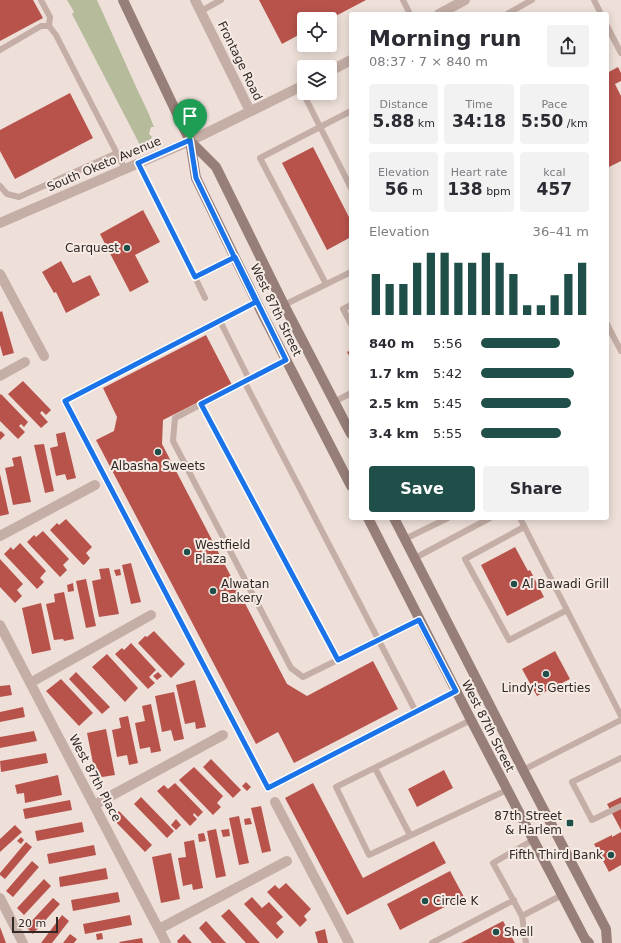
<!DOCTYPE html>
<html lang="en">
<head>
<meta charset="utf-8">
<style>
  :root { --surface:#fff; --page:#f2f2f3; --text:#2b2b33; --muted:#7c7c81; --accent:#204e49 }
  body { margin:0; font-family:"DejaVu Sans",sans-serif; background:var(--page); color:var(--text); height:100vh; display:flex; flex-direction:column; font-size:15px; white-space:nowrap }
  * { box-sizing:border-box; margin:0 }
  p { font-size:13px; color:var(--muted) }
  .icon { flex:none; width:22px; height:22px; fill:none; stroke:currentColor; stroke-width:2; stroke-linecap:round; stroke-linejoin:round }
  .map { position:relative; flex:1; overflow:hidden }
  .panel { position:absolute; left:349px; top:12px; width:260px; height:508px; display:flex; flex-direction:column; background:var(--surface); border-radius:4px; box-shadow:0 2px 10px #0003 }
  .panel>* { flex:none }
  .buttons { position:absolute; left:297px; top:12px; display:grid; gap:8px }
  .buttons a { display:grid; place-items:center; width:40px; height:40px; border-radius:4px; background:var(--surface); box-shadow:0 2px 10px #0003; font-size:20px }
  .scale { position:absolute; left:12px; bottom:10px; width:46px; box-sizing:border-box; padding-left:4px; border:2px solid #312826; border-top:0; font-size:11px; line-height:14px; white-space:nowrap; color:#312826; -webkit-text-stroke:3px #f6ebe4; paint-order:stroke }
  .pin { position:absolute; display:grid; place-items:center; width:34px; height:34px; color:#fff; margin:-41px -17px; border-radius:50% 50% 50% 0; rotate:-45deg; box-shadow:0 0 4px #0007 }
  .pin .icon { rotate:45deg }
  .round { display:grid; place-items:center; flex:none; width:42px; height:42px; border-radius:4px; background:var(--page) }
  .head { display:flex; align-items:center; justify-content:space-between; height:68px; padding:0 20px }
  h1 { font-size:22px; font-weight:700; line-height:30px }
  .metrics { display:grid; grid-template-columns:repeat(3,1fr); gap:6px; height:68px; padding:4px 20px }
  .metrics div { display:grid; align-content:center; border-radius:4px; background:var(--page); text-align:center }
  .metrics b { font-size:17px; font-weight:700 }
  .metrics small { font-size:11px; font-weight:400 }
  .metrics p { font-size:11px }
  .chart { height:112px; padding:8px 20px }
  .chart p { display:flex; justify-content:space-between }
  .chart svg { width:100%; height:72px; margin-top:4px; stroke:var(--accent); stroke-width:6 }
  .primary-button { display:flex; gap:8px; margin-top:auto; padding:8px 20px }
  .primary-button a { flex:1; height:46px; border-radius:4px; background:var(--accent); color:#fff; font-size:16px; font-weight:700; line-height:46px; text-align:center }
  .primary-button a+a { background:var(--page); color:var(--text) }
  ul { padding:0 20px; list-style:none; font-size:13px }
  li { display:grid; grid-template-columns:64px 48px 1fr; align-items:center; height:30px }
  li i { height:10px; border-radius:5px; background:var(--accent) }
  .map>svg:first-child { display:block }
</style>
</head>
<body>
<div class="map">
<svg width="621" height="943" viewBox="0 0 621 943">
  <rect width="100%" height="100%" fill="#eee0d9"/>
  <path fill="#b6bb9b" d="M67,0H97L137,89L148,112L154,127H151L149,134L152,137L148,144L141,147L72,14L74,12Z"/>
  <path fill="#b8534c" d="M0,0H33L43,18L0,41Z
    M259,0H366L330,19H304V32L282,44Z
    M618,67L621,73V81L615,84L621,96V161L607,168V73Z
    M70,93L93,138L15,179L0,151V130Z
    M313,147L351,221V237L327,250L282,163Z
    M143,210L160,242L135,255L149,282L130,292L100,234Z
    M61,261L73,283L90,275L100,295L66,313L56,292L54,293L42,272Z
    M2,311L14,353L3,356L0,345V312Z
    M206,335L232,385L163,420L162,444L287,684L307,696L373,661L398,709L294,763L278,732L256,744L96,440L114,431L117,417L103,388Z
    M351,350V359L347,352Z
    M23,381L51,410L46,415L42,411L40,413L48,422L41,428L8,394Z
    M1,394L28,422L24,427L21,424L19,426L25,432L18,439L0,421V395Z
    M1,431L5,435L0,440V432Z
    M65,432L76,478L67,480L65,474L56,476L50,448L58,446L56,434Z
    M44,444L54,491L45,493L34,445Z
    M21,456L31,502L13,505L5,468L14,466L12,458Z
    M0,474L9,514L0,516Z
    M66,519L92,547L86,553L90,558L85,564L83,565L50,530L57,523L59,525Z
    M43,531L69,559L63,565L67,570L60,577L27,542L34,535L36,537Z
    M20,543L46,571L40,578L44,582L37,589L4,554L11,547L13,550Z
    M515,547L528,571L530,570L544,597L507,616L481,565Z
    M0,559L23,584L17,590L22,596L15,603L0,587Z
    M131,563L141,602L131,604L122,565Z
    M109,568L119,614L99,617L92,581L101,579L99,569Z
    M120,569L121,575L116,576L114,570Z
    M86,579L96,626L86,628L76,581Z
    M73,583L74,591L68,592L67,585Z
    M64,592L74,639L64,641L63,639L54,640L46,604L55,602L54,594Z
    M41,603L51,650L32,654L22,608Z
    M154,631L185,664L171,678L138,643L145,636L147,637Z
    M131,643L156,670L149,677L155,683L148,689L115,654L122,648L124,650Z
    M555,651L570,679L537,696L522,669Z
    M107,654L138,688L125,702L92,667Z
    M76,672L110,707L102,714L69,679Z
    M158,672L162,676L157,680L153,676Z
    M61,679L93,713L79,726L46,691Z
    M195,680L206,727L196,729L195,722L185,724L176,685Z
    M10,685L12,695L0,697V686Z
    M174,692L184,739L174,741L171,730L162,732L155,696Z
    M151,704L161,751L151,753L150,747L140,749L135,723L145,721L142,706Z
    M23,707L25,717L0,722V712Z
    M128,716L138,763L129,765L127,755L117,757L112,730L121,728L119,718Z
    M106,729L115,775L96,778L87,733Z
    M34,731L37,741L0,748V737Z
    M46,753L48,763L1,772L0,761Z
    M211,759L241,790L233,798L203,767Z
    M194,767L223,796L217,803L221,807L213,815L179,780Z
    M444,770L453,788L417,807L408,789Z
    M58,775L62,795L25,803L24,793L17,794L15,785Z
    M246,782L251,787L247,791L242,786Z
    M175,783L203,812L198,817L194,813L193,815L197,819L190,826L157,791L164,785L168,789Z
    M313,783L363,878L434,841L446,863L347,915L285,798Z
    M141,797L174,831L167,838L134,804Z
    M621,797V830L607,804Z
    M70,800L72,810L25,819L23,809Z
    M261,806L271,851L262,853L251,808Z
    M119,811L152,845L145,852L112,818Z
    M239,816L249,863L239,865L229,818Z
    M250,818L252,824L245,825L244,819Z
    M176,819L181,825L176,830L171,825Z
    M82,822L84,832L37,841L35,831Z
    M15,825L22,832L0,852V839Z
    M216,829L226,876L216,878L207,831Z
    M229,829L230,836L223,837L221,830Z
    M621,832V865L609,872L594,844L612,835V837Z
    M204,833L206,841L199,842L198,834Z
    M21,837L24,840L21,844L17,841Z
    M194,840L203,888L193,890L192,884L183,886L178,858L186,857L184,842Z
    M26,842L32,847L5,879L0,875V873Z
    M94,845L96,855L49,864L47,854Z
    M171,853L180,899L161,903L152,857Z
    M32,861L39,867L13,897L6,891Z
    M106,868L108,879L60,887L59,877Z
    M450,871L464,897L400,930L387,904Z
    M44,879L51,886L24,915L17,908Z
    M286,883L311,909L304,916L307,920L300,927L267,892L275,885L279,889Z
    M118,892L120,902L73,911L71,900Z
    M252,897L262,908L269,902L283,917L276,923L284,932L277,939L244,904Z
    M53,898L60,904L33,934L26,927Z
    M229,909L260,943H246L221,916Z
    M62,915L69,921L52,943H41Z
    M130,915L132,925L85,934L83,924Z
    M206,921L226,943H212L199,928Z
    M503,921L515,943H461Z
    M0,927L6,943H0Z
    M325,929L328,943H318L315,932Z
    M102,933L103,939L97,940L96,934Z
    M70,934L77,939L74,943H63Z
    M184,934L192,943H178L177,941Z
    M142,938L143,943H120L119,942Z"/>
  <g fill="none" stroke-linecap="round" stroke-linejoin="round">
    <path stroke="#c4aea6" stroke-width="6" d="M41,0L50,17L49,26
      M403,0L410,14
      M594,0L601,14
      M201,11L221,0
      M507,14L532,0
      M607,26L621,53
      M0,50L41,26H49L56,35L125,169
      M300,87L351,188
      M138,163L195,277
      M0,186L7,194L19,197L117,153
      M326,284L260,158L351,111
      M205,298L195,277L235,257
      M256,302L65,401L268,788L456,691
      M284,305L351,272
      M351,305L343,309L351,324
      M220,321L249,379
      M607,324L621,351
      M286,360L175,418L173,441L291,668L303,677L419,620
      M244,381L416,712
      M334,402L351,393
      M201,404L338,660
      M520,518L621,716
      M524,527L465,559L509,640L567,610
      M405,539L448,518
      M415,558L490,518
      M471,720L336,787L369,855L507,790
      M621,758L572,782L592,820L621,806
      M375,768L410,835
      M523,770L621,720
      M533,840L493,863L522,916L562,895
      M522,916L526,943
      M432,943L514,900"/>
    <path stroke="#c4aea6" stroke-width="10" d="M195,0L250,111
      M439,14L465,0
      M330,71L351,60
      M0,223L190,141L304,85
      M0,274L44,356
      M0,376L25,362
      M0,536L95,485
      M0,625L166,943
      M30,683L151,615
      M275,802L349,943
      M94,805L223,735
      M0,898L23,943
      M159,929L287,861"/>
    <path stroke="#977e78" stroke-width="10" d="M123,0L190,141L196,178L263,315L351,486
      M190,141L216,167L284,305L351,434
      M368,518L471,720L585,939L589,943
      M394,518L523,770L606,929L607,943"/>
  </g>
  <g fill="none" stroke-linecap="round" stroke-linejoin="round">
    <g stroke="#fff" stroke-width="8">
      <path id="route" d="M190,140L196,178L256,302L65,401L268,788L456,691L419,620L338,660L201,404L286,360L235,257L195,277L138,163L190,140"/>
    </g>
    <use href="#route" stroke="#1a73e8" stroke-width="5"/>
  </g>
  <g fill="#204e49" stroke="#f6ebe4" stroke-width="1.5">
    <circle cx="127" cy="248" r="4"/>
    <circle cx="158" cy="452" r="4"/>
    <circle cx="187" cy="552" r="4"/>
    <circle cx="514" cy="584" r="4"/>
    <circle cx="213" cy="591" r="4"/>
    <circle cx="546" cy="674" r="4"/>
    <rect x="566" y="819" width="8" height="8" rx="2"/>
    <circle cx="611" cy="855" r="4"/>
    <circle cx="425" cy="901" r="4"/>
    <circle cx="496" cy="932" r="4"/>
  </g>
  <g text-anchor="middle" stroke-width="4" stroke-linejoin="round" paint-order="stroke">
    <g font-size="12" fill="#312826" stroke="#f6ebe4">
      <text transform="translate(240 61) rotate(64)" y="4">Frontage Road</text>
      <text transform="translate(104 164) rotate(-23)" y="4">South Oketo Avenue</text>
      <text transform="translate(276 310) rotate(64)" y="4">West 87th Street</text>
      <text transform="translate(488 726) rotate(63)" y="4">West 87th Street</text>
      <text transform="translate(95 778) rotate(62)" y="4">West 87th Place</text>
    </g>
    <g font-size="12" fill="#312826" stroke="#f6ebe4" text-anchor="start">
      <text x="119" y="252" text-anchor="end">Carquest</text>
      <text x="158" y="470" text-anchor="middle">Albasha Sweets</text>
      <text x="195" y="549">Westfield<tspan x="195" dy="14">Plaza</tspan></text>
      <text x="221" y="588">Alwatan<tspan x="221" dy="14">Bakery</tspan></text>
      <text x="522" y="588">Al Bawadi Grill</text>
      <text x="546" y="692" text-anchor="middle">Lindy's Gerties</text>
      <text x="562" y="820" text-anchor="end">87th Street<tspan x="562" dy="14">&amp; Harlem</tspan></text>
      <text x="603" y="859" text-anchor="end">Fifth Third Bank</text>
      <text x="433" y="905">Circle K</text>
      <text x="504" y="936">Shell</text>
    </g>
  </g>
</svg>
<div class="buttons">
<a><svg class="icon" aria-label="locate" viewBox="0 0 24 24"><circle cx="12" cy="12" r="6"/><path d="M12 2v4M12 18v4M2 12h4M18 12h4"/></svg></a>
<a><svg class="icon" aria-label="layers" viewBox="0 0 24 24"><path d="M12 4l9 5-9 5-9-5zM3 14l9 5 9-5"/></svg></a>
</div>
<div class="scale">20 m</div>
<div class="pin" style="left:190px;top:140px;background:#1e9e55"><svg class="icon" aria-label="arrive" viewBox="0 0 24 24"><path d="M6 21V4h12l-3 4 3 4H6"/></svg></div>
<section class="panel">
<div class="head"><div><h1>Morning run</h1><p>08:37 · 7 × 840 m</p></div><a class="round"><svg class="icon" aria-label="share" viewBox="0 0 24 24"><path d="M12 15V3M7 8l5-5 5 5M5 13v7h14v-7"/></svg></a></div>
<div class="metrics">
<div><p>Distance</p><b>5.88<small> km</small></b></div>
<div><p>Time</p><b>34:18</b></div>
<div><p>Pace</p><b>5:50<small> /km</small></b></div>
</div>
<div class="metrics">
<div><p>Elevation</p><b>56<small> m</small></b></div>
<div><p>Heart rate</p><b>138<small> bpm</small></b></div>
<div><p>kcal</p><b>457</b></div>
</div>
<div class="chart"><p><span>Elevation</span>36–41 m</p>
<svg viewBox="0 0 160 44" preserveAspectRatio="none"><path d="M5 44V19M15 44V25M25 44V25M35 44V12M45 44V6M55 44V6M65 44V12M75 44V12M85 44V6M95 44V12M105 44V19M115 44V38M125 44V38M135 44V32M145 44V19M155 44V12"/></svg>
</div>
<ul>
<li><b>840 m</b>5:56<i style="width:73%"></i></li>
<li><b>1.7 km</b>5:42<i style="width:86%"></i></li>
<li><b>2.5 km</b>5:45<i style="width:83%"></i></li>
<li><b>3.4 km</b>5:55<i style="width:74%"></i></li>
</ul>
<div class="primary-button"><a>Save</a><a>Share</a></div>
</section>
</div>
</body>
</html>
